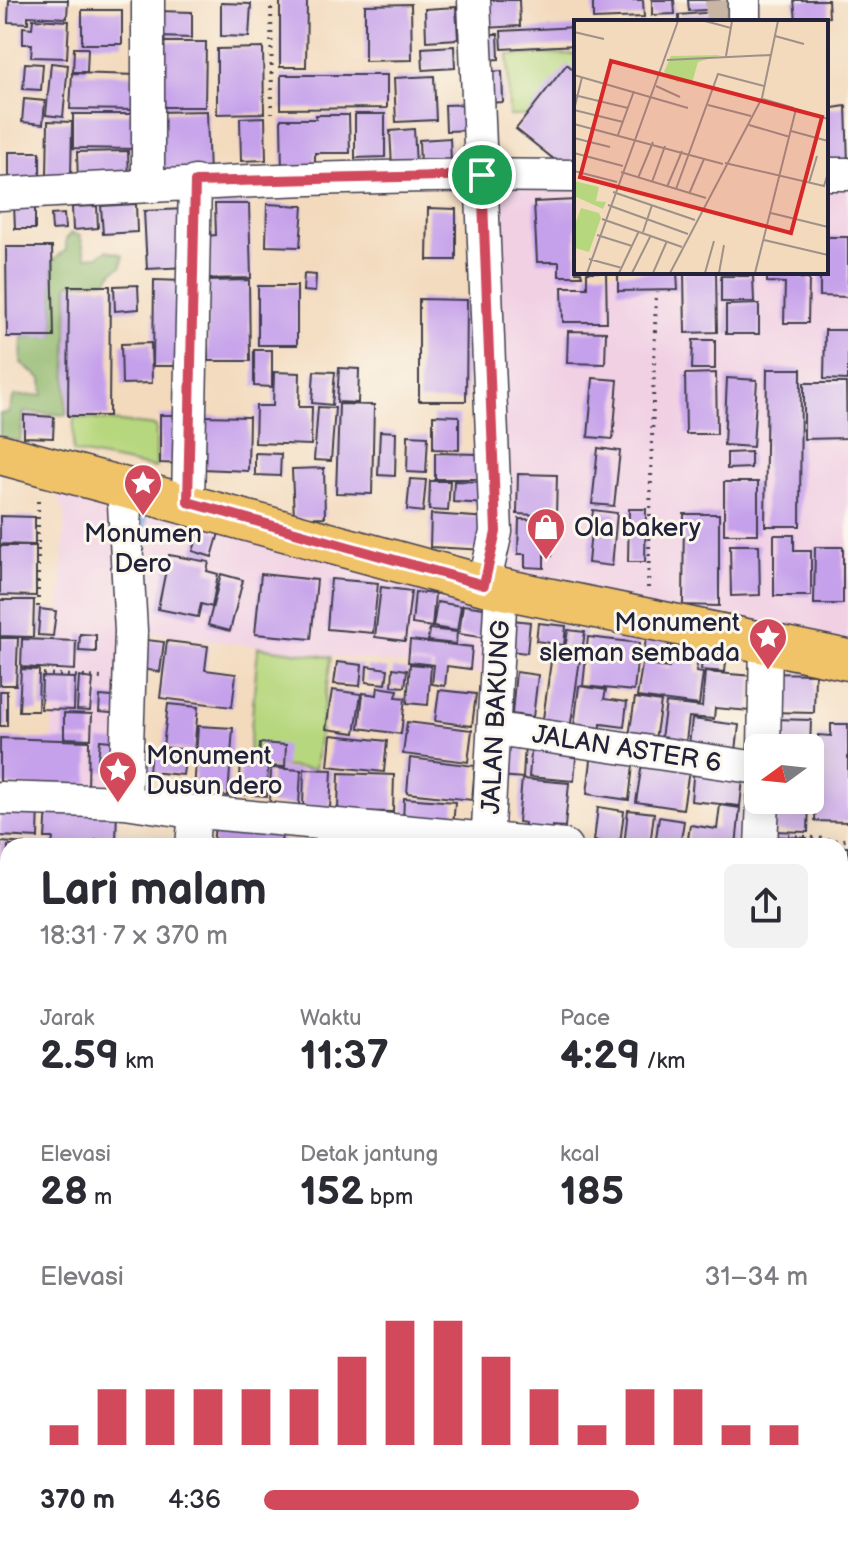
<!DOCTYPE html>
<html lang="id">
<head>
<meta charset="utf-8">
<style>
  :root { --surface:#fff; --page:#f2f2f3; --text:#2b2b33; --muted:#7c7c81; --accent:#d1495b }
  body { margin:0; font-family:"Balsamiq Sans",sans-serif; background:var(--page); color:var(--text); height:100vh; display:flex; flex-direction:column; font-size:30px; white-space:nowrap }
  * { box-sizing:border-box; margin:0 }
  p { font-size:26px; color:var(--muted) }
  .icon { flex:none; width:44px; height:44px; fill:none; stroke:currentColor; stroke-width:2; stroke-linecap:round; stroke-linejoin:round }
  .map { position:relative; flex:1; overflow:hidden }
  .side { position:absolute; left:0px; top:838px; width:848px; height:708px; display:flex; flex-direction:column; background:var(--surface); border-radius:24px 24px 0 0; box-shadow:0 4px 20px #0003 }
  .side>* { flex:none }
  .needle { width:52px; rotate:255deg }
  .tools { position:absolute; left:744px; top:734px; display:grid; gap:16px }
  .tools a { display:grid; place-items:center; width:80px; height:80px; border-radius:12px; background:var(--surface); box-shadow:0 4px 20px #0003; font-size:40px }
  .pin { position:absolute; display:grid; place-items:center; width:68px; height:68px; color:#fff; margin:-34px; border:4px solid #fff; border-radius:50%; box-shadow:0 2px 8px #0007 }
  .round { display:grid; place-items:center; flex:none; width:84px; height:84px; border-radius:12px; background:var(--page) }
  .summary { display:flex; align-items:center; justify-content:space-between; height:136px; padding:0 40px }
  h1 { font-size:44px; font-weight:700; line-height:60px }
  .stats { display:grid; grid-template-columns:repeat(3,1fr); gap:12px; height:136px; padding:8px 40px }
  .stats div { display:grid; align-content:center }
  .stats b { font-size:40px; font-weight:700 }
  .stats small { font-size:22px; font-weight:400 }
  .stats p { font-size:22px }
  .chart { height:224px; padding:16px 40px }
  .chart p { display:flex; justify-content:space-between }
  .chart svg { width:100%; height:144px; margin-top:8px; stroke:var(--accent); stroke-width:6 }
  ul { padding:0 40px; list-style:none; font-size:26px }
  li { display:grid; grid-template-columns:128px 96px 1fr; align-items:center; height:60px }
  li i { height:20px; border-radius:10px; background:var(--accent) }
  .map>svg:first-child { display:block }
</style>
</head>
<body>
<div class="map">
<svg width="848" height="1546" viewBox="0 0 848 1546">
  <rect width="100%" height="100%" fill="#fbf7ec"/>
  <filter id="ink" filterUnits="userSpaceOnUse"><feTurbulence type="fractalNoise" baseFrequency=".0125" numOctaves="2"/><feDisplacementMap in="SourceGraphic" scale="16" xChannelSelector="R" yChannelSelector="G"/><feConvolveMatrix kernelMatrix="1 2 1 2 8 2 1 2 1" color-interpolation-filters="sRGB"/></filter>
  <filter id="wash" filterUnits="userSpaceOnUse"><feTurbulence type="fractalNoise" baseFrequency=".006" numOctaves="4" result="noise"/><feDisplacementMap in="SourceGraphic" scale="32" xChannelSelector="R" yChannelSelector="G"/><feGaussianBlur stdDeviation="1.8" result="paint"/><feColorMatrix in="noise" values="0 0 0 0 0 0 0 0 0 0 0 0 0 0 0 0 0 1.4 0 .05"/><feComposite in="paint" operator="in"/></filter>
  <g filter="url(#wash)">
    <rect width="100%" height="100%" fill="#f3dabd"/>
    <path fill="#f1d0e4" d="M848,175V660L497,596V676L132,631L121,805L48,799L65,516L45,463L126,475L476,578L479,187L576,184V272H826V176Z
      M840,1302L848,1303V1546H822V1538H840Z"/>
    <path fill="#b7d77e" stroke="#6c7c5c" stroke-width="2" d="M576,54V115L509,116L508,55Z
      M74,417L156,426V468L73,452Z
      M258,647L331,657L315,769L248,764Z
      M0,954L8,983V1081L0,1094Z"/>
    <path fill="#91b86d" stroke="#5a6d54" stroke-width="2" d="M72,233L80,236L86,257L98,256L107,250L123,255L122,266L113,271L108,280L68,284L66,415L24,412L20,441L0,438V414L8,413L14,396L43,395L42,379L21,363L22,337L54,336L52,261L66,250V239Z"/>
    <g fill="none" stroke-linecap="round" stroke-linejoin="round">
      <path stroke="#709fd9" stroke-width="7" d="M134,515L144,520L143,564
        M840,1267L848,1268"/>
    </g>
    <g id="blocks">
      <path fill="#c6a1eb" d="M9,0H68L67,18L28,16V23L8,22Z
        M280,0H307L306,67H280Z
        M484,0H519L520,26L485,28Z
        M593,0H643L644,17L593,19Z
        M652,0H674L675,14L652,15Z
        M688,0H720V9L689,11Z
        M794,0H828L829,17L796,20Z
        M221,3L251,4L249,37L221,36Z
        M411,4L412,60L365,61V5Z
        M456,7L458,39L426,41L425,9Z
        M82,10H122V44H82Z
        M157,11L192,12V38L157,37Z
        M715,12L716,22H679V15Z
        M33,19L69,21L67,58L31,57L32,44H23V27L32,28Z
        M576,27V45L502,49L501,31Z
        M485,34H498L499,59L486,60Z
        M156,42H206L205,107H156Z
        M454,46L455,68L423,70L422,48Z
        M74,48H88L87,72H73Z
        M263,48L264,113L217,114V49Z
        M25,63L43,64L41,90L23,89Z
        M51,63L68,65L63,117L46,115Z
        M567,64L576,72V154L565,168L516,129Z
        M502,71L503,102L487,103L485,72Z
        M72,73L137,75L136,110L70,109Z
        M281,75H387V108L281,109Z
        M434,76L436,120L396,122L394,78Z
        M24,99L45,101L43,124L22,122Z
        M473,104L474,130L446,131L445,105Z
        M846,106L848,163L826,166V109Z
        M207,111L209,179L158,180L156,112Z
        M73,114H140V149L73,148Z
        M355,114H385V157L355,158Z
        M316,115H349L350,153H315V171L282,172L281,119H316Z
        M265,117L266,160L241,161L240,118Z
        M48,121L72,122L71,177L47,176Z
        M414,129L416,165L392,166L390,131Z
        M450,138L451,162L420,164L419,140Z
        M128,151L129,182L78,183L77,152Z
        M9,152H40V184L9,183Z
        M576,200V272H581L582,276H559V262H537L534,202Z
        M35,203V229H15L14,204Z
        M136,204L137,232L103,234L101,206Z
        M215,204H249L251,278L207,279L206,236L216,235Z
        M267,204L303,206L300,247L266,246Z
        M97,206L98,228L73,230L72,207Z
        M428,208L456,209V260H427Z
        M184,209L187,267L147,269L144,211Z
        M64,214L65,229L52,230L51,215Z
        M826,237H848V297L820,296V272H826Z
        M6,247H52L54,337H7Z
        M587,272H606L607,322H563L562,287H587Z
        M677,272L678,290L618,291V273Z
        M684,272H716L717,332L685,333Z
        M767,272H800V278L809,279L808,323H784L785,283L767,282Z
        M304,274L316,275L315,292L303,291Z
        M721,276H753L754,302H721Z
        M154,280L184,281L183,366H153Z
        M249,280L250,361H208L207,281Z
        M138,285L139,309L115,311L114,286Z
        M69,286H110L109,416H68Z
        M258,286H297V345H258Z
        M419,299L467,300L466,401H419Z
        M759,304V334H726V305Z
        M825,330H848V380L824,379Z
        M568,331L606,332L605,364L567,363Z
        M693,340H715V369H692Z
        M151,343L152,383L122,384L121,344Z
        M254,350H272V387L254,386Z
        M339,368L359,369L358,403L337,402Z
        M767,369H801L800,526H765Z
        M314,371L335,372L332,405L312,403Z
        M274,372L300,373L299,407H312L311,445L255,443L256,406H273Z
        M716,373L717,434H686L685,374Z
        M593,378L618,380L613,439L588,437Z
        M727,378L757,380L753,447L724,445Z
        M804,383H846L847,438L804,439Z
        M339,404L374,405L372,494L336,493Z
        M318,407L335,408L331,461L314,460Z
        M24,415L54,417L53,438L24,437Z
        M160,415H184V464L160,463Z
        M433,415L459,416V450L433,449Z
        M203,416L249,417L248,471L202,469Z
        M380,431L396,432L395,476L378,475Z
        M408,435L428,436L426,473L407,472Z
        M598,448L620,451L614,506L592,504Z
        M751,452V468L727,469V453Z
        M255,453L281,454L280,476L255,475Z
        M435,453L478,454V479H435Z
        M324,468L325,517L294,518L292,469Z
        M518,474L557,475L556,516L517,514Z
        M410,479L426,480L423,512L407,510Z
        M430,481H450L448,511L429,510Z
        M454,481L490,482L489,504L453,502Z
        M724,482H758V534H724Z
        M629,509H646L645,562H628Z
        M593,510L617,513L612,566L588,563Z
        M431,514L489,518L487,550L430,547Z
        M684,514H719V606L683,605Z
        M0,516L35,517V545L0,544Z
        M519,519L553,520L552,556L544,555V568L525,567V554H518Z
        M201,527L219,533L212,557L193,551Z
        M774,535H794V551H811V596H774Z
        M730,545H759L760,595L731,596Z
        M0,546H36V596L0,595Z
        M815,547H843V604H814Z
        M169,555L209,562L207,571L218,574L212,607L201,604L198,617L158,609Z
        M221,574L243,580L230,631L208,625Z
        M261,574L317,580L311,639L255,634Z
        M331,579L378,583L373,633L327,629Z
        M381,587L411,591L405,641L375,637Z
        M415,592L435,594L432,627L412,624Z
        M0,600H34L33,637L0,636Z
        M437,602L461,606L457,631L433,627Z
        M463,605L497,610L493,639L459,634Z
        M40,609L56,611L53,636L38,635Z
        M512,620L530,622L527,653L509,651Z
        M538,623L566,626L564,645L536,641Z
        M429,629L457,632L456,644L428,641Z
        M568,630L585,632L581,657L564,654Z
        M80,634L96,635V652L79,651Z
        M588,637L639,643L634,691L583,686Z
        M0,638H18L16,685H0Z
        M22,639L76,641L75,670L21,667Z
        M646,639L669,642L667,666H653L669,668L672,644L699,648L696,672L703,673L699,705L637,697Z
        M147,640L164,642L160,672L143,669Z
        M410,640L472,647L470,669L447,666L445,686L432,684L434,665L408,662Z
        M167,641L208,646L205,670L236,674L232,707L160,698Z
        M703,651L727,653L725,672L701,670Z
        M552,654L580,659L570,730L542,726Z
        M337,662L362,665L360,686L334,684Z
        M410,664L431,666L428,705L407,703Z
        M367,666L388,669L386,684L366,682Z
        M393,668L407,670L405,687L392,686Z
        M21,669L39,670L38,711H19Z
        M516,672L538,675L533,717L512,714Z
        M705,672L753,676L750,711L715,708L714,719L689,717L685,749L660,745L666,703L702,707Z
        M770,673L815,674L814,713L769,712Z
        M42,677L75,678L74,710L41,709Z
        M79,677L93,679L90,711L77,710Z
        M579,686L606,690L604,699L627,702L624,727L601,724L600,738L573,735Z
        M378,687L398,690L396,697L405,698L401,734L359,728L363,693L377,695Z
        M332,690L361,694L355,733L326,729Z
        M439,690L476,694L472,726L435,721Z
        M0,691H7V726H0Z
        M100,696L124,698L123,714L99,712Z
        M635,698L661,702L654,746L628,742Z
        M168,704L198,707L194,751L163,747Z
        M64,713L92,714L91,739L64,738Z
        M692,719L739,725L735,759L688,754Z
        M773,719L811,720L810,748H773Z
        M407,722L472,730L468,762L403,754Z
        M831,724H848V822L815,821L818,735L831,736Z
        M198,726L233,728L228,796L194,793Z
        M331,735L387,741L384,772L328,766Z
        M0,738L89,741L88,788L0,785Z
        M100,740L123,742L120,774L97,771Z
        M503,741L525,743L523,778L500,776Z
        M532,742L577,746L574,781L529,777Z
        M260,743L286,745L285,767L268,766L267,796L239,794L241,760L259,761Z
        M151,749L186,752L183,775L149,772Z
        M592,752L634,757L629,800L587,794Z
        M643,757L690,764L683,809L636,802Z
        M410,758L475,766L472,800L407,793Z
        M694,766L744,771L740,806L691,801Z
        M271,768L301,770L299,805L270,804Z
        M304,769L332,770L330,809L303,808Z
        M339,773L394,775L393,812L338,811Z
        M522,779L569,783L565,827L552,826L551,834L524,831L525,823L518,822Z
        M404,798L455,802L453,827L403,824Z
        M0,799H39L38,838L0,836Z
        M771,800H809L808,832L771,831Z
        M720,805L740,808L736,846H687L690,825L717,829Z
        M47,806L117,809L116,841L95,840L94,846H52L53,838H45Z
        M598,807L624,811L620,844L594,841Z
        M628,810L654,813L650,846H624Z
        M659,817L684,821L680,846H655Z
        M215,824L282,831L281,846H213Z
        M766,836L807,838V846H766Z
        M1,842L26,844L8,846V873L0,872Z
        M840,847H848V919H840Z
        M1,1236H8V1368H1Z
        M116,1538H144V1546H116Z
        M206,1538H240V1544L206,1543Z
        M248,1538H282V1546H247Z
        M302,1538H332V1546H303Z
        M338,1538H393V1546H338Z
        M417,1538H464V1546H417Z
        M501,1538H547L548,1546H502Z
        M649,1538H690V1546H649Z"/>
    </g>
  </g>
  <g filter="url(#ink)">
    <use href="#blocks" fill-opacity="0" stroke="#413e4e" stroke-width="2"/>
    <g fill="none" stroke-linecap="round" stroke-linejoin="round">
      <path stroke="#c9b5a3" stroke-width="32" stroke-dasharray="32 16" stroke-linecap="butt" d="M721,0L722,22"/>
      <g stroke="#413e4e" stroke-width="35">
        <path id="minor" d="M148,0V186
          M474,0L496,532L484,585
          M744,0V22
          M826,174H848
          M0,194C192,183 384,173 576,176
          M123,486L131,631L125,802
          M188,502L195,182
          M497,729L758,768
          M764,748L766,643
          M0,798L125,802L178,810L565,846
          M192,846L195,812
          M487,846L501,589
          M761,846L763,800
          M0,1183L8,1184
          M840,1289L848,1290
          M165,1538V1546
          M294,1538V1546
          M398,1538V1546
          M496,1538V1546
          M593,1538V1546
          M697,1538V1546
          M818,1546V1538"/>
      </g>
      <g stroke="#413e4e" stroke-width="43">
        <path id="major" d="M0,454L484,585L848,660"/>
      </g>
      <path stroke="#413e4e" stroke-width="4" stroke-dasharray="2 6" stroke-linecap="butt" d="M271,0L272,113
        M648,588L656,292
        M38,607V495
        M43,674L101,678
        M788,835L841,841L848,839"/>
      <use href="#minor" stroke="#fff" stroke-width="32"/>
      <use href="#major" stroke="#f1c369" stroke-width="40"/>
    </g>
  </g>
  <g fill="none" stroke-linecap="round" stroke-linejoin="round" filter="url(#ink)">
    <g stroke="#fff" stroke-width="16">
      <path id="route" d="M482,175L496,532L484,585L188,502L195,182Z"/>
    </g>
    <use href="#route" stroke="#d1495b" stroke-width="10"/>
  </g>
  <defs>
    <g id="sight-pin" transform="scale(2)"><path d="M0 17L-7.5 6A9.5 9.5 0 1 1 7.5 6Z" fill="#d1495b" stroke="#fbf7ec"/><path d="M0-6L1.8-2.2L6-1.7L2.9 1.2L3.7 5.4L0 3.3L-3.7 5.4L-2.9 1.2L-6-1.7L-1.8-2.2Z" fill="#fff"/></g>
    <g id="shop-pin" transform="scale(2)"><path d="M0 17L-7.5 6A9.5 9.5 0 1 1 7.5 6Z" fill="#d1495b" stroke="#fbf7ec"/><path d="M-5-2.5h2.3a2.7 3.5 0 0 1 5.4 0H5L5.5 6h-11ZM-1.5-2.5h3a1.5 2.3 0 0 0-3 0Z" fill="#fff"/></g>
  </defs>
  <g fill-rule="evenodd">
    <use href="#sight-pin" x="143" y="483"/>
    <use href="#shop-pin" x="546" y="527"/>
    <use href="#sight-pin" x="768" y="637"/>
    <use href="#sight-pin" x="118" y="770"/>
  </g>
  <g text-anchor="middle" stroke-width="6" stroke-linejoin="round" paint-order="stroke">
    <g font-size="26" fill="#22223b" stroke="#fbf7ec" text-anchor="start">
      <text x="574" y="536">Ola bakery</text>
      <text x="143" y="542" text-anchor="middle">Monumen<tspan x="143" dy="30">Dero</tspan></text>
      <text x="740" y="631" text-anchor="end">Monument<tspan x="740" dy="30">sleman sembada</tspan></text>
      <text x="146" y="764">Monument<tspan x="146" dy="30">Dusun dero</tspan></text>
    </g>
    <g font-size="26" fill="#22223b" stroke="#fbf7ec">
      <text transform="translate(495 717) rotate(-87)" y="9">JALAN BAKUNG</text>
      <text transform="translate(627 748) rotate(9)" y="9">JALAN ASTER 6</text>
    </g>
  </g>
  <g transform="translate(574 20)">
    <rect width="254" height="254" fill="#f3dabd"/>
    <path d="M147,35L124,42L118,63L103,62L90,52L97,36ZM0,161L25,167L22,181L32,182L29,189L0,176ZM7,188L25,193L27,198L15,232L1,228L0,207Z" fill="#b7d77e"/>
    <path fill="none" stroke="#9f9089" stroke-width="2" d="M131,1L157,8M0,12L30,19M201,16L230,24M152,36L158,1M93,40L196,35M0,55L114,88M82,66L106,77M0,75L54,88M189,79L220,88M134,85L177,96M0,90L49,102M0,90L8,57M0,104L149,144M175,105L216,117M217,111L254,121M44,115L60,71M0,118L36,127M0,133L49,146M151,143L250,166L254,153M0,151L43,162M47,152L132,178M64,158L79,122M78,162L91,126M235,163L243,136M93,167L108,131M102,169L144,54L190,66M39,172L121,200M115,174L130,139M34,185L114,214M197,193L254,207M28,199L108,227M69,212L78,185M23,215L58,226M190,220L254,235M15,239L48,248M13,253L104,1M45,253L65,211M58,253L77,215M79,253L93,221M96,253L188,78L204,1M131,253L140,221M145,253L150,225M181,253L222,89L254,99"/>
    <path fill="#d62828" fill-opacity="0.15" stroke="#d62828" stroke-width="4" d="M37,41L248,97L217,213L6,157Z"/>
    <rect width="254" height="254" fill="none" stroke="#22223b" stroke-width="4"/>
  </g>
</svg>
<div class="tools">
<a><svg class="needle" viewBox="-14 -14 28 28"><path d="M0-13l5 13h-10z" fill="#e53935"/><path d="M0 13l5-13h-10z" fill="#7c7c81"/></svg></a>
</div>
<div class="pin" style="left:482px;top:175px;background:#1e9e55"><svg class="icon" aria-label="arrive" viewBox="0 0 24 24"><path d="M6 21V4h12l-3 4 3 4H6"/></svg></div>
<section class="side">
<div class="summary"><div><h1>Lari malam</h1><p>18:31 · 7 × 370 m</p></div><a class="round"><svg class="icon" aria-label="share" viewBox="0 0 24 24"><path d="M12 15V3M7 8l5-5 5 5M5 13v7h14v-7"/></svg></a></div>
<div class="stats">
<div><p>Jarak</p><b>2.59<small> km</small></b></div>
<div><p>Waktu</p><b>11:37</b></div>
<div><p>Pace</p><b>4:29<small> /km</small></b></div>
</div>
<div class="stats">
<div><p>Elevasi</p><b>28<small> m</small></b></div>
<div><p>Detak jantung</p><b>152<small> bpm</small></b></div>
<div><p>kcal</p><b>185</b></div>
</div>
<div class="chart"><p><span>Elevasi</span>31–34 m</p>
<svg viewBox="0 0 160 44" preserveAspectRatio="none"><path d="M5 44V38M15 44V27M25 44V27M35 44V27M45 44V27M55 44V27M65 44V17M75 44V6M85 44V6M95 44V17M105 44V27M115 44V38M125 44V27M135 44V27M145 44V38M155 44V38"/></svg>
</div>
<ul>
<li><b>370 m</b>4:36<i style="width:69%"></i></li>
</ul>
</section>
</div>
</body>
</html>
